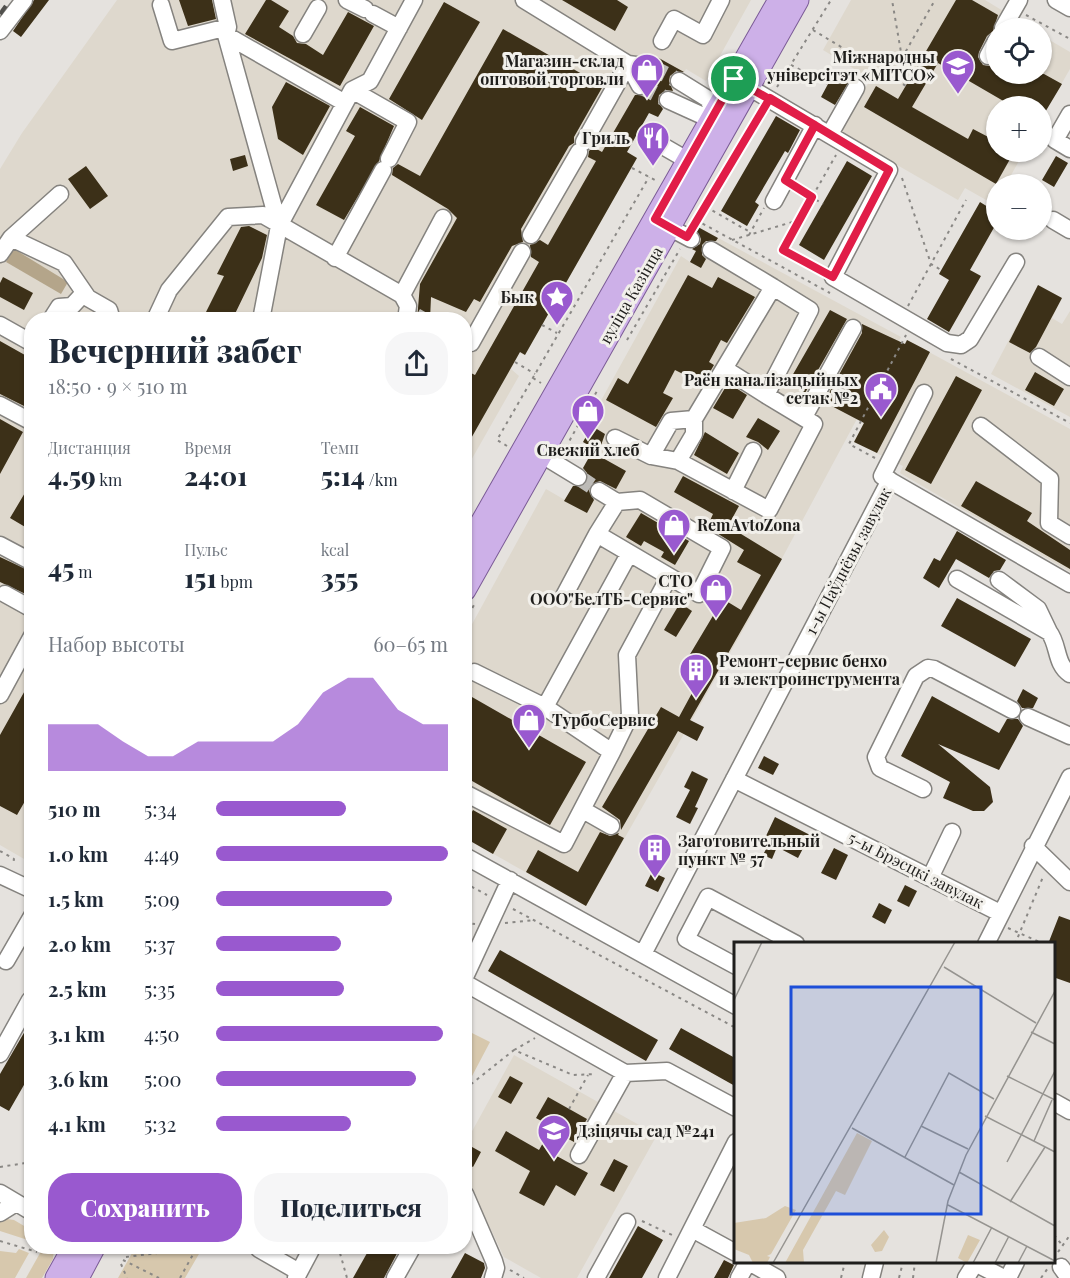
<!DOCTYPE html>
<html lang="ru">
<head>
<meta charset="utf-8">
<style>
  :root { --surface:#fff; --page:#f6f6f7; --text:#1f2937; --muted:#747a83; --accent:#9959cf }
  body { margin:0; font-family:"Playfair Display",serif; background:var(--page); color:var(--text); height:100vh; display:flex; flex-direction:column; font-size:22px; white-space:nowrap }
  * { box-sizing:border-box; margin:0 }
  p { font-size:20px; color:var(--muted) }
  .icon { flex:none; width:33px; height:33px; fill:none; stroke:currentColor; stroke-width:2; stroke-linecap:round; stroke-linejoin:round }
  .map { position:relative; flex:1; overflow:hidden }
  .side { position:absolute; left:24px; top:312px; width:448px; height:942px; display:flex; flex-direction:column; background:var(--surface); border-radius:24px; box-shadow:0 2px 4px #0004 }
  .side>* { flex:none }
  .buttons { position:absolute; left:986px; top:18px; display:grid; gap:12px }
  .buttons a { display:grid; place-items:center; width:66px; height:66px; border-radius:50%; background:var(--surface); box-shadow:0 2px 4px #0004; font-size:30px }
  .pin { position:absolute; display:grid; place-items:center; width:51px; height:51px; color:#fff; margin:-26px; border:3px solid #fff; border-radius:50%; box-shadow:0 2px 6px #0007 }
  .round { display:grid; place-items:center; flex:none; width:63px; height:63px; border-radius:24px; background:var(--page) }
  .overview { display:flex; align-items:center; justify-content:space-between; height:102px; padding:0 24px }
  h1 { font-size:33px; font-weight:800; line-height:45px }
  .stats { display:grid; grid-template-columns:repeat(3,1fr); gap:9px; height:102px; padding:6px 24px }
  .stats div { display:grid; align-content:center }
  .stats b { font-size:26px; font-weight:800 }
  .stats small { font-size:16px; font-weight:400 }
  .stats p { font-size:16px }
  .chart { height:168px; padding:12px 24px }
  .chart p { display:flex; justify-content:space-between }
  .chart svg { width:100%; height:108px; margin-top:6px; fill:var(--accent); opacity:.7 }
  .primary-button { display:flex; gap:12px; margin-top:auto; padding:12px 24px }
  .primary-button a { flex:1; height:69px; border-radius:24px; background:var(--accent); color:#fff; font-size:24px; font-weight:800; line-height:69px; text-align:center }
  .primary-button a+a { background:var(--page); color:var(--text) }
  ul { padding:0 24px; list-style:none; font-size:20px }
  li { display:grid; grid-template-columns:96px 72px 1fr; align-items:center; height:45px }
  li i { height:15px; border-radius:8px; background:var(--accent) }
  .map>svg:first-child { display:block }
</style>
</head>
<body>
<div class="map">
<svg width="1070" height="1278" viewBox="0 0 1070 1278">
  <rect width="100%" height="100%" fill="#e5e2de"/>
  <path fill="#ded8cd" d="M117,0H751L706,81L686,69L658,117L649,113L627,152L637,158L525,355L519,353L511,369L519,376L465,471V320H32L31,863L0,845V169L22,133Z
    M851,0H985L1031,28H996V74H1041V35L1070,52V69L1041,119V106H996V152H1024L1006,184H996L995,205L965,188L958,200L838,131L871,79L823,50Z
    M698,227L901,337L751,616L586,906L465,838V637L546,489L565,500L592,452V448L583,442L592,427L588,424L681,256L690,262L696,252L687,246Z
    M1038,285L1062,298L1052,318L1062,324L1070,311V417L991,374Z
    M907,340L1070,429V572L900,473L903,466L854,442Z
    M514,1055L657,1135L577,1278H541L504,1257L465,1175V1144Z"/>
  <path fill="#d7c8ad" d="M468,1031L490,1042L471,1078L465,1075V1038Z
    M0,1218L14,1220L31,1230V1241L0,1231Z
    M44,1246L54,1247L53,1259L42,1278H26Z
    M136,1246H203V1247L185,1278H118Z
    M19,1249L29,1253L15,1278H0V1251L16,1253Z"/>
  <path fill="#b4a58a" d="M14,249L68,282L61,294L6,262Z"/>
  <path fill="#3c3018" d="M34,0H49L21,37L13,31Z
    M179,0H212L216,19L188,26Z
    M266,0H271L289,11L279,27L293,36L297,43L306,44L323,55L348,12L374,26L340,86L245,34Z
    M562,0H617L628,7L615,31Z
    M956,0H972L998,15L993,31L987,36L979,52L978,57L983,65L989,66L996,62V74H1044L1062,84L1041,119V106H1012L938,63L912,107L968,139L973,129L996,141V152H1014L996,184L864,107L876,86L898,99Z
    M444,2L480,22L422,120L389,99Z
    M503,29L603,86L574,137V143L569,146L521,229L523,242L512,246L480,302L474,299L466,312L431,297L430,320H417L420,284L457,218L448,209L392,175L393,168L398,164L420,176Z
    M657,57L684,72H675L670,76L669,81L673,91L666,90L659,95L658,102L663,109L658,117L649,113L627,152L637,158L525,355L520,352L465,449V370L475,375L539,262L531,257L530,245L540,240L548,245L596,161L588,157L589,151L593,147L602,152L635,95H644L649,92L650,86L647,77L656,76L661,69Z
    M835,71L850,80L835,105L821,97Z
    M286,82L330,106L303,155L278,139L272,107Z
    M360,107L394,126L379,161L344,220L316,205L355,136L346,131Z
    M776,116L800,130L788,153L785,151L755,202L759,205L747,226L721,211Z
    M245,155L248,166L233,171L230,159Z
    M1056,156L1068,163L1054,187L1042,180Z
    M847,161L872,176L824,260L799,245Z
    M86,166L108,196L90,209L68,179Z
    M980,202L996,212V224L970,270L981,276L949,332L927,319L949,280L939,274Z
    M249,226L267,235L262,258L232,320H202L224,276L217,274L241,227Z
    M698,227L718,238L716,241H706L702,245V255L706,259L701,268L690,262L696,251L692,249L700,244L701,239L696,230Z
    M688,275L712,288L718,277L755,297L727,343L721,340L709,362L714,365L703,384L675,370L663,393L673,398L656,427L606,400L618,378L628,384Z
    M3,277L33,293L24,310L0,297V283Z
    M1038,285L1062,298L1036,347L1030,353L1009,342Z
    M830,310L847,319L805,393L788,383Z
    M862,324L905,344L907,340L930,352L877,453L854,442L864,423L824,402L862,333Z
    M0,341L32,359V410L0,394Z
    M1035,372L1064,389L1054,406L1025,390Z
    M956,376L982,390L931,484L905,470Z
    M728,383L747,395L733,419L713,408Z
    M758,418L780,431L768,450L758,442L746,437Z
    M0,419L23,432L0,474Z
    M592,426L605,434L599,451L583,442Z
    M705,432L739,453L727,474L694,455Z
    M592,452L626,471L616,489L600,481L590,485L589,491L594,500L587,513L564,501L573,486H582L587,482V473L583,468Z
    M683,476L739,506L728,526L782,559L690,720L704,727L697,741L678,731L621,830L620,820L602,807L661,707L679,717L698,682L680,671L723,599L741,610L761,575L737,562L744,550L707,527L713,514L674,492Z
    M32,481V531L10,518Z
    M976,481L1032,513L1027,521L1070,550V569L961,506Z
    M641,513L689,541L675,565L661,557L664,552L644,541L641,546L626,537Z
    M957,531L1006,560L1000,570L994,571L989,578L956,559L939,588L923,578L934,558L940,561Z
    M0,557L32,572V597L0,582Z
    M957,598L1031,639L1015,667L941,626Z
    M680,603L692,611L676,637L664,630Z
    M32,678V789L17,815L0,806V735Z
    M1023,689L1038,698L1033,708H1022L1017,701Z
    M465,693L586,762L550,825L465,777Z
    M932,696L999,733L1007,719H1018L1023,726L999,770L938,744L990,787L993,802L984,811H973L943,798L950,782L901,756Z
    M764,756L779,764L773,775L758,768Z
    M692,771L708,779L695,807L698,808L690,824L676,817L690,790L684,787Z
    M473,810L507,829L493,854L465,838V824Z
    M775,817L810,835L798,858L777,847L772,859L763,855L771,839L766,836Z
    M600,832L610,836L619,833L618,835L624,838L586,906L526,872L538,850L578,872Z
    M834,848L848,855L836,880L821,873Z
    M652,872L665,878L658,892L645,886Z
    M905,885L917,891L909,907L897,901Z
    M879,903L892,910L885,924L872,917Z
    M1059,916L1070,920V983L1053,977V944H1048Z
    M500,950L658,1040L646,1061L488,971Z
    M32,1019V1071L9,1111L0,1106V1074Z
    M681,1028L735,1058V1086L669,1049Z
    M510,1076L523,1083L511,1104L498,1097Z
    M548,1097L587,1119L574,1142L563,1136L553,1154L588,1173L575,1196L556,1185L544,1206L519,1193L530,1171L495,1151L506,1131L539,1150L552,1127L536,1118Z
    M465,1143L481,1152L473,1167L465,1163Z
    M614,1159L628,1166L614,1192L600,1185Z
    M638,1226L663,1240L642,1278H609Z
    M371,1246H401L384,1278H353Z
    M465,1253L484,1263L485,1268L481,1278H451Z
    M724,1260L734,1265L728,1278H714Z"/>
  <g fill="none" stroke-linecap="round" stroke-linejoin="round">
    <path stroke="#bdbbb7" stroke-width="16" stroke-dasharray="16 8" stroke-linecap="butt" d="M651,67L679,81
      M640,86L668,100
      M416,316L423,320
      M578,477L599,491"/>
    <g stroke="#85837f" stroke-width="19">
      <path id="minor" d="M222,0L228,27L226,35L279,226
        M347,0L365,9
        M524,0L628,64L651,67
        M1056,0L1070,8
        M161,5L172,41L228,27
        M373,14L399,28
        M1003,28L1019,0
        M0,31L24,0
        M303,34L318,8
        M226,35L345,103
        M662,41L674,19L703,35L721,0
        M988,56L996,41
        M628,64L640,86
        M679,81L708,99L715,114
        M740,82L889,170L833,277L947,343L961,345L970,339L1016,262
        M352,90L408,122L389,159
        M668,100L701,115L715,114L722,118
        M1070,114L1055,140L1070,149
        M830,134L856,88
        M584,142L628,64
        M661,145L687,160
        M774,201L815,125
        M1053,220L1070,230
        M661,223L691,239
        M531,235L579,152
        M11,238L64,263L88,298L109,310L112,320
        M0,254L11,238L60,194
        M335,258L383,170
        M402,295L408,306L406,320
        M54,320L52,318L59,307L72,306L84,293
        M155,320L169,290L228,217L263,215L402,295L443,218
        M261,320L279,226L352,90L370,81L414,0
        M0,325L32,343
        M465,340L471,343L522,252
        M1039,357L1070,377
        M725,369L766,395
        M924,393L882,476L1070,584
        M0,405L32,422
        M804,417L853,328
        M981,426L1050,479L1049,523L1070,536
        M615,438L651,456L671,421L694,419L773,287L711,250
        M532,449L578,477
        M651,456L678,461L769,510L814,424L766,395L810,310L773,287
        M678,461L694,434V419
        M599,491L617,502L597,534L699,594L722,548L640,500L617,502
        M733,491L753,451
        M0,545L32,562
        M957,579L1049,632C1059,645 1055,664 1070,674
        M999,580L1038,609L1049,632
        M5,594L32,609
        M564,596L597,534
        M0,695L32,636
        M545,707L629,554
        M1028,717L1070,736
        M612,752L630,715L627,655L669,577
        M734,779L1000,913
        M923,789L880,768L876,757L916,676L928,668L934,669L1012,710
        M465,793L564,844L612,752L545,707L474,672
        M583,810L611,826
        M1033,846L1070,882
        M465,856L736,1006
        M0,875L32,890
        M931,876L952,832
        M986,944L1070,777
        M643,954L890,480
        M6,961L32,916
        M736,966L686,939L708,897L796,944
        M465,977L510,880
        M465,983L625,1073L667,1071L736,1108
        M0,1054L30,1000L32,1001
        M1054,1102L1070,1111
        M579,1155L625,1073
        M0,1193L32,1212
        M465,1194L494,1261L496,1268L493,1278
        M0,1213L16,1203
        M692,1229L736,1253
        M259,1249L299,1272
        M749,1262L777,1278
        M973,1262L1004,1278
        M1061,1267L1069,1278
        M296,1278L313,1246
        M395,1278L413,1246
        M596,1278L627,1222
        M667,1278L736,1142
        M739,1278L748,1262
        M871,1278L875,1262
        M966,1278L976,1262
        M1008,1278L1016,1262"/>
    </g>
    <g stroke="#7b5b96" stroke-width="23">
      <path id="major" d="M465,551L779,0
        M465,590L798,0
        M56,1278L74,1246
        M78,1278L95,1246"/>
    </g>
    <path stroke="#8a8885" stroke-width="2" stroke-dasharray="3 4.5" stroke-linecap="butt" d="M1026,15L1070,39
      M813,30L906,86
      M902,58L935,0
      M791,65L828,84
      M892,78L902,58L892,0
      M777,87L831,0
      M632,168L657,181
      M902,178L931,264L941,270
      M797,188L823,204
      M706,207L750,232
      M696,220L830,293
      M799,220L783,250L822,271
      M693,226L761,112
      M749,235L764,208
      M732,240L799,220L836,155
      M908,306L966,200
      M542,325L557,333
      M627,340L680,249
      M951,359L1070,423
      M515,362L535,374
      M533,378L541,383
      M568,445L583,454L588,445
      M507,446L497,440L649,177
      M566,447L597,391
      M875,458L849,444L906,335
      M465,621L474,605
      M0,851L14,859L13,865
      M465,883L487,895
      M513,909L736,1028
      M465,923L475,924
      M505,923L535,920
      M1008,928L1044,944
      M1015,944L1043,877
      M514,1050L535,1038
      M465,1089L514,1050L573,1075L596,1074
      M569,1109L588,1075
      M0,1167L32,1162
      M642,1221L672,1235
      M1054,1235L1063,1246
      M0,1241L37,1252
      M338,1246L347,1278
      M1058,1252L1070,1235
      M126,1257L197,1248
      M123,1260L159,1278
      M121,1264L127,1278
      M510,1270L524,1278
      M180,1278L196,1249
      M841,1278L845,1262
      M899,1278L903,1262
      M913,1278L915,1262
      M1041,1278L1048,1268"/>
    <use href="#minor" stroke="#fff" stroke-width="16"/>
    <use href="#major" stroke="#cdb0e8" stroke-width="21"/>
    <path stroke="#51504d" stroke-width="4" stroke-dasharray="10 10" stroke-linecap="butt" d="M0,14L10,0"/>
  </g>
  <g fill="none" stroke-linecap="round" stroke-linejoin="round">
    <g stroke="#fff" stroke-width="12">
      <path id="route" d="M734,79L655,219L687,237L770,98L889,170L833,277L783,250L812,197L785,180L815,125L734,79"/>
    </g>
    <use href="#route" stroke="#e11d48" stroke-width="8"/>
  </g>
  <defs>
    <g id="university-pin" transform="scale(1.725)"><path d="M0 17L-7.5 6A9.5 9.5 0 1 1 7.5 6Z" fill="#9959cf" stroke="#f2f0eb"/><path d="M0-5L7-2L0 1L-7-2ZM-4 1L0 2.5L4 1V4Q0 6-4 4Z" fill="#fff"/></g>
    <g id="shop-pin" transform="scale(1.725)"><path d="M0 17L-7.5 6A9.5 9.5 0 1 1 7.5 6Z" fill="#9959cf" stroke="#f2f0eb"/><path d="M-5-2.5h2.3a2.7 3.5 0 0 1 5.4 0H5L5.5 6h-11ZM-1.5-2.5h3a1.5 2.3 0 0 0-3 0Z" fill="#fff"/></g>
    <g id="restaurant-pin" transform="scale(1.725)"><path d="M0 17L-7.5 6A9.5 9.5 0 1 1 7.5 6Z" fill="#9959cf" stroke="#f2f0eb"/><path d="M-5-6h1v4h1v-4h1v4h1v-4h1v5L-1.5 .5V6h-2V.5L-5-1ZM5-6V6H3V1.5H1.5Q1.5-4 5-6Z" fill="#fff"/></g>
    <g id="sight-pin" transform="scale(1.725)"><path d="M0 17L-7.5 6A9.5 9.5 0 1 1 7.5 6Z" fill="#9959cf" stroke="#f2f0eb"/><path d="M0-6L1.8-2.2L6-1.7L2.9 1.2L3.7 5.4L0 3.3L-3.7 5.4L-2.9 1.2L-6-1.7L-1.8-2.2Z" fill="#fff"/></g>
    <g id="civic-pin" transform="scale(1.725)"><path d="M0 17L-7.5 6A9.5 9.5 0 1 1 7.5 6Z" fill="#9959cf" stroke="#f2f0eb"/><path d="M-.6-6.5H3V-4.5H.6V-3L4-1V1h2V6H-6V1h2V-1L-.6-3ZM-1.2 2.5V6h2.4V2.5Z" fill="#fff"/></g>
    <g id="building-pin" transform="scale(1.725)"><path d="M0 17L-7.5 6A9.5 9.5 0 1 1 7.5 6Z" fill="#9959cf" stroke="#f2f0eb"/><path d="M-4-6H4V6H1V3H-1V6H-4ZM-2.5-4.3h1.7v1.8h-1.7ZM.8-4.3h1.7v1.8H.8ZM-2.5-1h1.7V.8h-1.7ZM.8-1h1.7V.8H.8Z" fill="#fff"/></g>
    <g id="school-pin" transform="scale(1.725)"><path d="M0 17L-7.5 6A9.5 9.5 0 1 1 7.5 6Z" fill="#9959cf" stroke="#f2f0eb"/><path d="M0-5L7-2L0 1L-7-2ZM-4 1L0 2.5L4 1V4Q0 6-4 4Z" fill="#fff"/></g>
  </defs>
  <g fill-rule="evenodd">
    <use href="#university-pin" x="958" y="66"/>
    <use href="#shop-pin" x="647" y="70"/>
    <use href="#restaurant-pin" x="653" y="138"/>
    <use href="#sight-pin" x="557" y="297"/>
    <use href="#civic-pin" x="881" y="389"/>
    <use href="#shop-pin" x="588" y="411"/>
    <use href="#shop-pin" x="674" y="525"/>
    <use href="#shop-pin" x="716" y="590"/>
    <use href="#building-pin" x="696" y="670"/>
    <use href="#shop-pin" x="529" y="720"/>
    <use href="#building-pin" x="655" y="850"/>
    <use href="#school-pin" x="554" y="1131"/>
  </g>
  <g text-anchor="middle" stroke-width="6" stroke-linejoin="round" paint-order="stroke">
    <g font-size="16" font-weight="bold" fill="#1f1e1c" stroke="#f2f0eb" text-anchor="end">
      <text x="935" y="63">Міжнародны<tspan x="935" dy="18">універсітэт «МІТСО»</tspan></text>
      <text x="624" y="67">Магазин-склад<tspan x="624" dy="18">оптовой торговли</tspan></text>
      <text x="630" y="144">Гриль</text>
      <text x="534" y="303">Бык</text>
      <text x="858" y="386">Раён каналізацыйных<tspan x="858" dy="18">сетак №2</tspan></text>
      <text x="588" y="456" text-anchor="middle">Свежий хлеб</text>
      <text x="697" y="531" text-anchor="start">RemAvtoZona</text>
      <text x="693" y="587">СТО<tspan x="693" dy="18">ООО"БелТБ-Сервис"</tspan></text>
      <text x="719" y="667" text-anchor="start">Ремонт-сервис бенхо<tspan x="719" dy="18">и электроинструмента</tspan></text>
      <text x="552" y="726" text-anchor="start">ТурбоСервис</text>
      <text x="678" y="847" text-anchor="start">Заготовительный<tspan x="678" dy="18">пункт № 57</tspan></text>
      <text x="577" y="1137" text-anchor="start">Дзіцячы сад №241</text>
    </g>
    <g font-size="16" fill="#1f1e1c" stroke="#f2f0eb">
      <text transform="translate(631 295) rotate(-60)" y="6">вуліца Казінца</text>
      <text transform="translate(848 561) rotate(-62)" y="6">1-ы Паўднёвы завулак</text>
      <text transform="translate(916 870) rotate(27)" y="6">5-ы Брэсцкі завулак</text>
    </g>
  </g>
  <g transform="translate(734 942)">
    <rect width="321" height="321" fill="#e5e2de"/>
    <path d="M123,191L138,199L111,253L102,249L69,308L70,321H51ZM51,264L62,268L37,312L33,314L36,315L33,321H19L15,313L0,307V281L32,276ZM150,288L155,295L148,309L141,310L137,303ZM234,293L246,298L233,321L224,316Z" fill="#d7c8ad"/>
    <path fill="none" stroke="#969490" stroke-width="1.5" d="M210,25L302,81M0,58L28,0M297,90L321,102M273,134L321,158M251,174L321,210M187,184L234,207M118,186L220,243M300,199L318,158M171,215L215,131L260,157M273,220L321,129M225,230L321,284M276,260L311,205M214,263L321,319M39,321L221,0M202,321L214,259L232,213L321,49M239,321L258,285M261,321L275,294M284,321L293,304"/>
    <path fill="#1d4ed8" fill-opacity="0.15" stroke="#1d4ed8" stroke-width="3" d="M57,45H247V272H57Z"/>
    <rect width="321" height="321" fill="none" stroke="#1f1e1c" stroke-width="3"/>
  </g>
</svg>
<div class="buttons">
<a><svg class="icon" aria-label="locate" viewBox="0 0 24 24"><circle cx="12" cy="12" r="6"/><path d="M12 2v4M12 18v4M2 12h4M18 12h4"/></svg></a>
<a>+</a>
<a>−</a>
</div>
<div class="pin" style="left:734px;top:79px;background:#1e9e55"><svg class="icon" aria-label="arrive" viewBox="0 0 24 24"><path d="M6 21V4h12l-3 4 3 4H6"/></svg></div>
<section class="side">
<div class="overview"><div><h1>Вечерний забег</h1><p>18:50 · 9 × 510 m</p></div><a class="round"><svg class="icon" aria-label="share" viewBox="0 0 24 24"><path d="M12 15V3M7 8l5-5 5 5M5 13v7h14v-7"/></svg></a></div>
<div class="stats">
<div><p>Дистанция</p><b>4.59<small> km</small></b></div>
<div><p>Время</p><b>24:01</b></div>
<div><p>Темп</p><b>5:14<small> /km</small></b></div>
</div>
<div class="stats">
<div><b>45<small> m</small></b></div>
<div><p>Пульс</p><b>151<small> bpm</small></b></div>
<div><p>kcal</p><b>355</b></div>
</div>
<div class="chart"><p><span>Набор высоты</span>60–65 m</p>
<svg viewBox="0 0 160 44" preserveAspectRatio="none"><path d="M0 44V25L10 25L20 25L30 32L40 38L50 38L60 32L70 32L80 32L90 32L100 25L110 12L120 6L130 6L140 19L150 25L160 25V44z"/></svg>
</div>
<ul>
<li><b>510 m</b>5:34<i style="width:56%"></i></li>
<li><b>1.0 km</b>4:49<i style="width:100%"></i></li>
<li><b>1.5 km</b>5:09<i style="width:76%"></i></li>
<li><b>2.0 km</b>5:37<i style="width:54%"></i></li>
<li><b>2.5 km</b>5:35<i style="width:55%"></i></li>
<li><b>3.1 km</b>4:50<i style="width:98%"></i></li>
<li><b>3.6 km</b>5:00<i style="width:86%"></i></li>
<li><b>4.1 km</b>5:32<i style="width:58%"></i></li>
</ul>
<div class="primary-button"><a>Сохранить</a><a>Поделиться</a></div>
</section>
</div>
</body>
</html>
